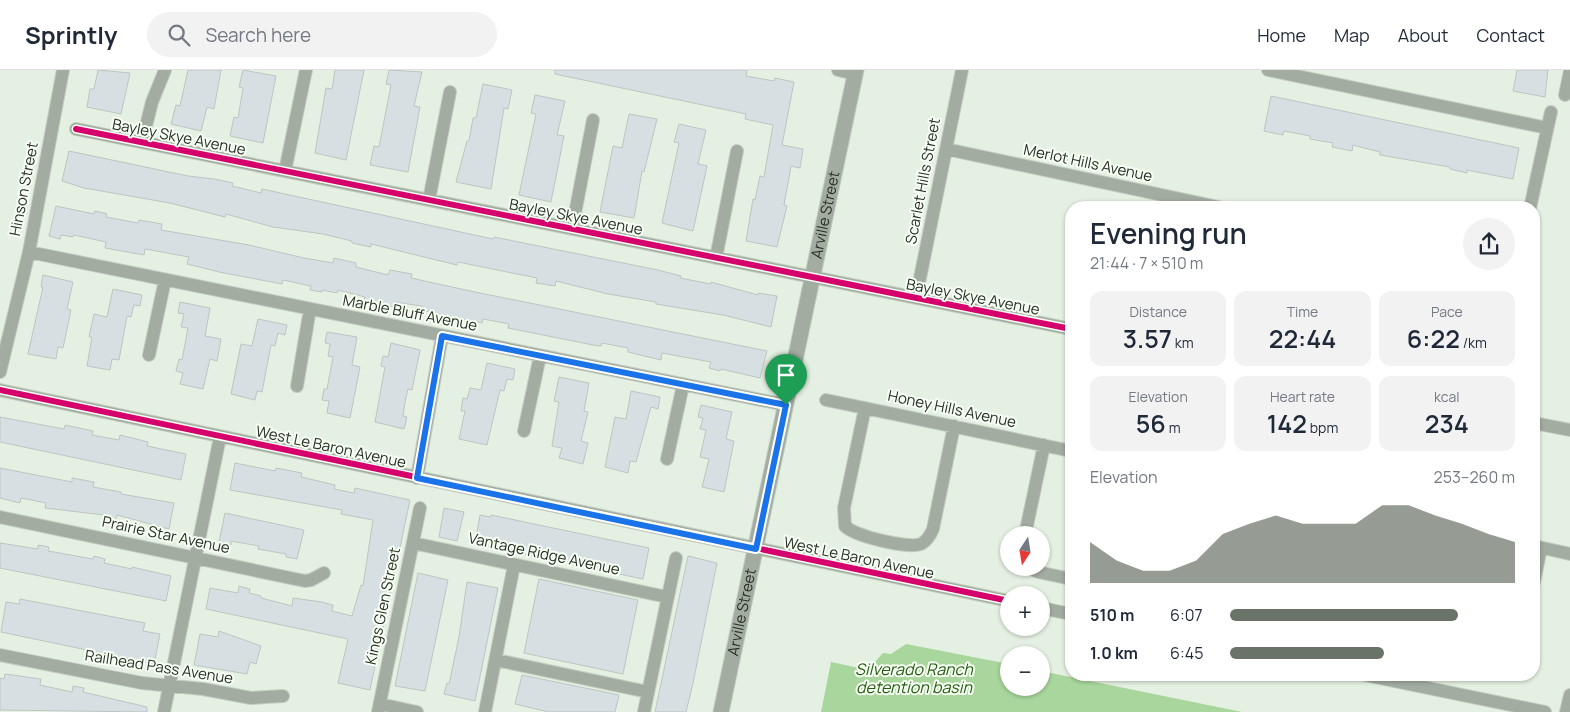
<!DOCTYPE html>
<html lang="en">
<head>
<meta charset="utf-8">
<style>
  :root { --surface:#fff; --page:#f2f2f3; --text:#1f2937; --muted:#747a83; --line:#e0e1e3; --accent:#6a7367 }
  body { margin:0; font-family:Manrope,sans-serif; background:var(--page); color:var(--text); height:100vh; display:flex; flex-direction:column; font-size:19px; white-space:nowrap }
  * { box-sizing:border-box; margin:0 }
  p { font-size:16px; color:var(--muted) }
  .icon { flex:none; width:28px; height:28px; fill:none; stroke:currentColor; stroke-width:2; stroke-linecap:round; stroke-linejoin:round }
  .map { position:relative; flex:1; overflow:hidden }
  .details { position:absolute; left:1065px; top:131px; width:475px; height:480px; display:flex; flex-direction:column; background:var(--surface); border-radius:20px; box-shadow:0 1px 4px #0004 }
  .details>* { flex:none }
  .needle { width:32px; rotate:192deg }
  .tools { position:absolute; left:1000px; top:456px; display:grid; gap:10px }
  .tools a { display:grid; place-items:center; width:50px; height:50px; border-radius:50%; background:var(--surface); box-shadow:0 1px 4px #0004; font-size:25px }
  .pin { position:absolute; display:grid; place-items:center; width:42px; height:42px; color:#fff; margin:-51px -21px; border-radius:50% 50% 50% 0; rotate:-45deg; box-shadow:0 0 5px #0007 }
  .pin .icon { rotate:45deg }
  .round { display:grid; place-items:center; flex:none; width:52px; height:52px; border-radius:26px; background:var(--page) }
  .overview { display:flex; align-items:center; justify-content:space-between; height:85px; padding:0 25px }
  h1 { font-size:28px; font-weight:600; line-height:38px }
  .stats { display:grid; grid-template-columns:repeat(3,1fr); gap:8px; height:85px; padding:5px 25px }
  .stats div { display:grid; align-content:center; border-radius:12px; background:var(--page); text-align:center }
  .stats b { font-size:25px; font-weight:600 }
  .stats small { font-size:14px; font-weight:400 }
  .stats p { font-size:14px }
  .chart { height:140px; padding:10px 25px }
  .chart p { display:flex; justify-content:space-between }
  .chart svg { width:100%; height:90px; margin-top:5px; fill:var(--accent); opacity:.7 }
  ul { padding:0 25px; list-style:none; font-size:16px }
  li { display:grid; grid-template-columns:80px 60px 1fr; align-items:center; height:38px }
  li i { height:12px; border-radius:6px; background:var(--accent) }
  header { display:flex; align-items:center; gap:30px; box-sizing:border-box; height:70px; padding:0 25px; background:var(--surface); border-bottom:1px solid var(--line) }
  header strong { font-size:24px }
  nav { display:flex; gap:28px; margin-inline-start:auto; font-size:18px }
  .search { width:350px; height:45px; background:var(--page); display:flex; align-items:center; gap:12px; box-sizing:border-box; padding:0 18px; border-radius:28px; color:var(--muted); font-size:19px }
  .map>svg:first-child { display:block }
</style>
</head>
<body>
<header>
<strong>Sprintly</strong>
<div class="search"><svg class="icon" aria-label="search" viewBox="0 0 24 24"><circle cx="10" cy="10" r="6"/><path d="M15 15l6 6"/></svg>Search here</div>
<nav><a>Home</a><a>Map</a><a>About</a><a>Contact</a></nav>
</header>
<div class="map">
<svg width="1570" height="642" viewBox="0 0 1570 642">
  <rect width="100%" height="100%" fill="#e4f0e1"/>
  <path fill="#a8d69c" d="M906,574L1009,594V618H1041V601L1242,642H821L831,592L868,600L883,583L891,584Z"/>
  <path fill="#d6e0e2" stroke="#bdc5c3" d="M98,0L130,3L121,44L87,37L90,19H94Z
    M188,0H221L214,39L207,37L201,61L171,54L176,35L180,36Z
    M243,0L276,6L263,73L230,66L234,47L238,48L243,18L239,17Z
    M335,0H364L346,90L315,83L326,18L332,19Z
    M389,0L422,2L414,36L420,37L408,102L370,95L374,76L379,77L391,15L386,14Z
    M555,0H747L746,6L774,11L775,8L794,12L782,75L803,79L800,98L791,96L784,135L787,136L777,177L746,171L753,129L755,130L760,106L764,107L773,55L745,49L746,44L555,4Z
    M1517,0H1548L1545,27L1513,21Z
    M483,14L512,20L508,39L504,38L491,119L456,112L467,71H469L473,48H476Z
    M535,25L565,31L557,65L564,66L551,132L519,125L536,44L531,43Z
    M1271,26L1519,78L1513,109L1467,100V103L1450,99V97L1380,85V82L1353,75L1352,81L1332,77L1333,73L1310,69V66L1284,61L1283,65L1264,61Z
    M629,44L657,49L644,102L642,101L634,148L600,142L613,76L622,78Z
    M679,54L706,60L698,94L707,96L693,161L662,153L679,73L674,72Z
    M69,81L188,106L214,109L233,113L232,116L261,123L262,119L493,169L494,167L658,200L681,206L680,208L711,214V212L758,225V223L777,226L771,257L723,245L656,234V232L608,224L556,211L555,216L536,213L537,208L512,203L458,192L457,195L371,174V177L352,173V171L323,164L273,157L226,144L225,147L170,133L84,118L62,111Z
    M56,136L94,144L95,141L107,144L106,147L138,153L139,150L162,154L161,160L249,175L304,188L333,193L334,188L356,193V197L388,205L390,200L412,204L411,208L475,222L767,281L760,308L721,299L720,301L709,298L711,292L662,283L661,290L628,282V278L602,273L601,276L593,275L508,258L509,254L483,249L482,253L421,240L422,236L394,232L393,237L364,230L365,227L338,220L337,223L322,220V222L310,220L311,216L283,210L282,214L219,202L187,194L189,187L145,179L144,185L105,178L106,172L74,165L73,167L61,165L60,169L49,166Z
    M43,205L73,212L67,239L71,240L63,278L58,277L56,289L28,284L43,217H41Z
    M113,219L142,225L140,236L134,235L131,247L127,246L119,290L112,289L110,300L87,296L92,267H89L94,244L107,247Z
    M180,232L210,238L205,266L221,269L217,291L210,289L203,319L180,314L183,303L176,301L179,289L182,290L188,258L181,257L184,244L178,243Z
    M258,249L287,255L285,265L278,263L275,276L271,275L262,322L257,321L255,330L231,324L241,274L252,276Z
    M327,262L357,267L352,295L360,297L350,348L327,343L329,331L322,330L324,319H327L333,287L328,286L330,274L325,273Z
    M391,273L420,280L412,320L408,319L405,332L403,346L407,347L404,359L375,352L385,297L381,296L383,286L388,287Z
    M487,293L515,299L513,310L507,309L504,321L500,320L487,375L459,369L465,341H461L463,328L467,329L470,318L481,320Z
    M559,307L589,313L584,341L588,342L581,371L588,373L583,394L559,388L562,378L552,376L559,332L554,331Z
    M631,321L660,327L658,339L651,337L636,392L630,391L628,403L605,397L615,347L626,349Z
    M701,335L732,342L726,369L734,371L724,422L702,417L709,389L700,387L706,360L700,359L703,348L698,347Z
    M0,347L64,359L65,355L93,361L92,365L119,370L120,365L148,372L147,376L186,384L181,410L0,372Z
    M235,393L275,401L276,398L302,403L301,407L335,415L334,419L354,423L355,418L410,430L370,620L338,613L348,569L206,539L210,518L238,523L239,516L250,519L249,523L261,526V528L292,536L293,528L322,532L333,535L332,541L352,546L361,515L363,516L373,450L341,444L342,440L230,420Z
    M0,398L72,412V408L94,412L93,417L121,422V424L174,433L169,459L117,445L115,452L103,449L104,445L45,438L46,433L21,428L20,433L0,428Z
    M444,438L464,442L457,471L439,467Z
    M225,443L304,460L297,489L286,487V484L258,479L259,476L231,471V475L219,472Z
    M480,445L490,447L491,445L649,478L643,509L475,474Z
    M0,473L38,479V475L49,477L48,481L93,489L94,486L105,489L104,493L132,499V497L171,506L166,531L0,498Z
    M688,486L717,493L693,613L686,642H655Z
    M418,503L448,510L425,621L395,616Z
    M539,509L638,530L623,604L524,583Z
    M467,512L498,518L475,631L444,624L447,613L449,614L459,567Z
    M20,529L145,553L143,561L160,564L154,594L1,562L6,532L19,534Z
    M219,561L261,576L256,594L250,592L247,604L194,595L200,564L218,567Z
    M5,604L41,609L40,615L72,622L73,616L84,618L83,622L147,637V642L0,640V608L4,609Z
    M522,605L619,625L615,642H549L515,634Z"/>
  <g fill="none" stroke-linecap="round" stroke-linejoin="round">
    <g stroke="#c3ccc1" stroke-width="14">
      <path id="minor" d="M838,0L855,4
        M1268,0L1547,58
        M1565,25L1570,1
        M76,59L1071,259
        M142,72L152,32L165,0
        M946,79L1223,138
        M285,101L306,0
        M429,130L450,22
        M1530,138L1551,42
        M572,159L593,50
        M29,182L786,335
        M716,188L737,81
        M916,228L962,0
        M149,285L165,210
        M0,302L29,182L63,0
        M297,316L310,239
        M0,320L1009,531
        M826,330L1071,381
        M865,338L844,438L845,456C854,466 908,479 921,474C927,471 930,466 933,459L954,356
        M1534,353L1570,360
        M524,361L540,286
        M667,389L683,315
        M417,408L442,266
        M0,447L305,511L311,510L324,503
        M1025,465L1044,375
        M413,473L667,527
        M1534,476L1570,484
        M1028,498L1038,502L1071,509
        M1534,512L1541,478
        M1041,538L1071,544
        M0,585L142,613L203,619L251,628L283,626
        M496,590L648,622
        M1365,605L1545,642
        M380,634L417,642
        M164,642L220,367
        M378,642L420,438
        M485,642L514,495
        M644,642L676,488
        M1566,642L1570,625"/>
    </g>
    <g stroke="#c3ccc1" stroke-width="17">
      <g id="tertiary">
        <path id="s1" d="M721,642L856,0"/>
      </g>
    </g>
    <use href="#minor" stroke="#a3aca0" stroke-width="12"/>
    <use href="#tertiary" stroke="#a3aca0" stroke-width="15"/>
    <g stroke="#f7fff4" stroke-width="9">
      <path id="cycleway" d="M76,59L1071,259
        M0,320L1009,531"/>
    </g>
    <use href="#cycleway" stroke="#d6006c" stroke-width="6"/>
  </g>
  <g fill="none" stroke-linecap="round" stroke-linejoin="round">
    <g stroke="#fff" stroke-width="10">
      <path id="route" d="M442,266L786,335L756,479L417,408Z"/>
    </g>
    <use href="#route" stroke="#1a73e8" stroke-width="6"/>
  </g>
  <g text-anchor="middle" stroke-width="4" stroke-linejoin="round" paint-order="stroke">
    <g font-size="15" fill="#282f25" stroke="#f7fff4">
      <text transform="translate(179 67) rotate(11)" y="5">Bayley Skye Avenue</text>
      <text transform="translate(1088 93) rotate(12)" y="5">Merlot Hills Avenue</text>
      <text transform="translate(923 111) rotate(-79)" y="5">Scarlet Hills Street</text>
      <text transform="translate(24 119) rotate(-79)" y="5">Hinson Street</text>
      <text dy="5" stroke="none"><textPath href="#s1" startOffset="508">Arville Street</textPath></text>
      <text transform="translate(576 147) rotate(11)" y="5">Bayley Skye Avenue</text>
      <text transform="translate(973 227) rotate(11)" y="5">Bayley Skye Avenue</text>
      <text transform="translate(410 243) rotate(11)" y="5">Marble Bluff Avenue</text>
      <text transform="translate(952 339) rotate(12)" y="5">Honey Hills Avenue</text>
      <text transform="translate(331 377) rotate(12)" y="5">West Le Baron Avenue</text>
      <text transform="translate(166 465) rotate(12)" y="5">Prairie Star Avenue</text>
      <text transform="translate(544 484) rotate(12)" y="5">Vantage Ridge Avenue</text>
      <text transform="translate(859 488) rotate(12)" y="5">West Le Baron Avenue</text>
      <text transform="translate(383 536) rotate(-78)" y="5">Kings Glen Street</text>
      <text dy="5" stroke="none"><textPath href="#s1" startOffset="102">Arville Street</textPath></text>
      <text transform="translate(159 597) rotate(9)" y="5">Railhead Pass Avenue</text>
    </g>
    <g font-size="16" font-style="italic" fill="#235c0f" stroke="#f7fff4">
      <text x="914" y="605">Silverado Ranch<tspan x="914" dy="18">detention basin</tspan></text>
    </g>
  </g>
</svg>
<div class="tools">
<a><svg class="needle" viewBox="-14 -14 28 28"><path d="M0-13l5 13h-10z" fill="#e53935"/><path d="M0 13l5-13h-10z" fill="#747a83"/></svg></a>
<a>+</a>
<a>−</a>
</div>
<div class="pin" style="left:786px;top:335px;background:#1e9e55"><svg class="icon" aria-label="arrive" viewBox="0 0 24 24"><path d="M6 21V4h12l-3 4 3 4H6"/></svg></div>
<section class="details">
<div class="overview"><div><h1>Evening run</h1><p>21:44 · 7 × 510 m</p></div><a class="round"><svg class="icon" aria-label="share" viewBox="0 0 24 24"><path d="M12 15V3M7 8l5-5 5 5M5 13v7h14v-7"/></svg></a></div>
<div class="stats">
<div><p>Distance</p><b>3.57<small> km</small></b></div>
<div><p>Time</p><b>22:44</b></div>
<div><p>Pace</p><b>6:22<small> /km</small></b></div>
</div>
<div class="stats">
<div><p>Elevation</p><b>56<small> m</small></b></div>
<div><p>Heart rate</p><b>142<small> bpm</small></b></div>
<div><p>kcal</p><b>234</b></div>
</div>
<div class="chart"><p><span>Elevation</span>253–260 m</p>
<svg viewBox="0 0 160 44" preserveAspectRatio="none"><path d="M0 44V24L10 33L20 38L30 38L40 33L50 20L60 15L70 11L80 15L90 15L100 15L110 6L120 6L130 11L140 15L150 20L160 24V44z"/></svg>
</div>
<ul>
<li><b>510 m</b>6:07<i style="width:80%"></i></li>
<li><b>1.0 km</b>6:45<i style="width:54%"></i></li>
</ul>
</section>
</div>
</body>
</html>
